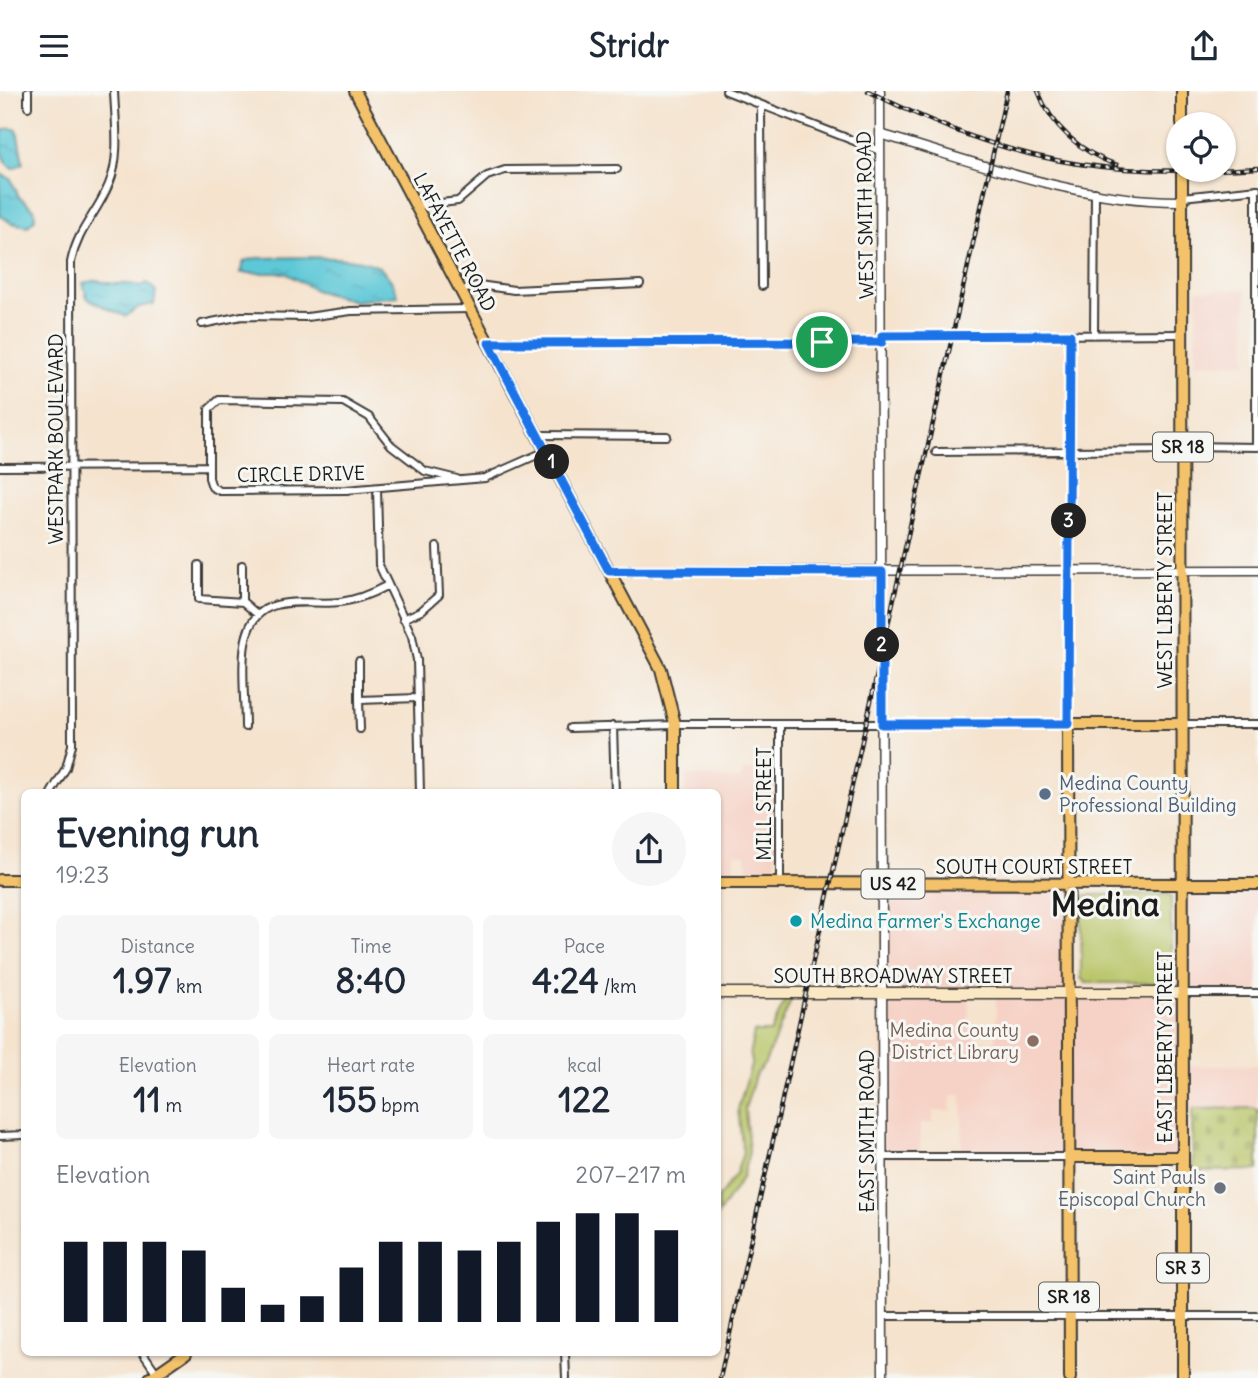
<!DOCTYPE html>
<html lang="en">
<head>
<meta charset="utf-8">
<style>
  :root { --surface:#fff; --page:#f6f6f7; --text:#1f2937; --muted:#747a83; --accent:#111827 }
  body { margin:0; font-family:Delius,sans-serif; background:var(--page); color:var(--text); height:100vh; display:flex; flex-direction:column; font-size:26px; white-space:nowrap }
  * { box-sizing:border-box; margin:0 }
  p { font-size:23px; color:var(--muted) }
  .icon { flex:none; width:38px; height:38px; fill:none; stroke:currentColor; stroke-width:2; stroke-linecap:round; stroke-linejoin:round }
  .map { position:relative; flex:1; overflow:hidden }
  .details { position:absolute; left:21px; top:698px; width:700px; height:567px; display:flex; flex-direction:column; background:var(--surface); border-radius:10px; box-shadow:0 2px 5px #0004 }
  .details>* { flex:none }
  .controls { position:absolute; left:1166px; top:21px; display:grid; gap:14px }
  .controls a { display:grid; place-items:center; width:70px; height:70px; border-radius:50%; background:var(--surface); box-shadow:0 2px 5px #0004; font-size:35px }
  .pin { position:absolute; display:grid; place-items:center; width:60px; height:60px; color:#fff; margin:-30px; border:4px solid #fff; border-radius:50%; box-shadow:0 2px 7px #0007 }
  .km { position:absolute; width:35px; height:35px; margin:-18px; border-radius:50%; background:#222; color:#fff; font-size:19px; line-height:35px; text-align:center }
  .round { display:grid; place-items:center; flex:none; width:74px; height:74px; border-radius:37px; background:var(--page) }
  .summary { display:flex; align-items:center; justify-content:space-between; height:119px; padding:0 35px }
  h1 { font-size:38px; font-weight:700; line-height:52px }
  .figures { display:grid; grid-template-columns:repeat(3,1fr); gap:10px; height:119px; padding:7px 35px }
  .figures div { display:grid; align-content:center; border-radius:10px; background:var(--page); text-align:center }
  .figures b { font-size:35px; font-weight:700 }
  .figures small { font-size:19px; font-weight:400 }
  .figures p { font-size:19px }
  .chart { height:196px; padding:14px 35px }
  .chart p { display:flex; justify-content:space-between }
  .chart svg { width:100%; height:126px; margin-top:7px; stroke:var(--accent); stroke-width:6 }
  header { display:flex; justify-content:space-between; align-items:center; height:91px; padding:0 35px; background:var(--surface); font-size:32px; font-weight:700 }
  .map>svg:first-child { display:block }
</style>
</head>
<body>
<header><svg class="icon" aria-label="menu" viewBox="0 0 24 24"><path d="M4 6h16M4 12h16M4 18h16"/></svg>Stridr<svg class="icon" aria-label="share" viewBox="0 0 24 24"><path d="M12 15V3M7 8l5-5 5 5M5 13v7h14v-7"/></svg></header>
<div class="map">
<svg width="1258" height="1287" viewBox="0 0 1258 1287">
  <defs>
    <pattern id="cemetery-stones" width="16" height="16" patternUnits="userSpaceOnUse" patternTransform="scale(1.75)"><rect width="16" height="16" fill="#b8c466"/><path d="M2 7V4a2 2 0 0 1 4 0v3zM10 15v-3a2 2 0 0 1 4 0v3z" fill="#9ea858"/></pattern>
    <pattern id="water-ripples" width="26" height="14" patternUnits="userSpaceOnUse" patternTransform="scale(1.75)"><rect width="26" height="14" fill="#5dc8d7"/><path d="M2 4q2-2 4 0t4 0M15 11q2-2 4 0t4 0" fill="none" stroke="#50abb8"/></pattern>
  </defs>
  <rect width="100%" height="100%" fill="#f6f6f2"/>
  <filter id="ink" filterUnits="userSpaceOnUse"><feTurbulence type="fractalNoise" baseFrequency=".0143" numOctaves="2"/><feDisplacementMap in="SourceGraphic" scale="14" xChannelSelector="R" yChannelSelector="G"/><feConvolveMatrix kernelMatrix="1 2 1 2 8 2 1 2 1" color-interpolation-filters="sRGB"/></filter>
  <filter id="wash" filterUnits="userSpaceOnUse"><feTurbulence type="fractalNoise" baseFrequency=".00686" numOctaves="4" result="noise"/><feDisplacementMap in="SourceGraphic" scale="28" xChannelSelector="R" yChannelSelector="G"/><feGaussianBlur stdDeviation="1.57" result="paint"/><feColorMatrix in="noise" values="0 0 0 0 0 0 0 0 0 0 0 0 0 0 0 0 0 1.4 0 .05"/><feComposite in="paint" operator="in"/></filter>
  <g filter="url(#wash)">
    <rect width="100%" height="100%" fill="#f5e3ce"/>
    <path fill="#f6d1c5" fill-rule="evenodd" d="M1196,199H1246V272L1196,273Z
      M744,679H775L776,780L747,779L746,764L735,763L733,781L718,782V702H685V684L740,689Z
      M882,793H1068V902H1182V793H1258V902H1182L1183,975L1258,974V1021L1183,1019V1066H962V1004H951L950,1020H933V1032H920V1066H883ZM968,902H996V951H974V937H969Z"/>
    <path fill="url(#cemetery-stones)" stroke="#6a7041" stroke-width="2" d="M1253,1017L1258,1019V1079L1193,1080L1192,1018Z"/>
    <path fill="#b8c466" stroke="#6a7041" stroke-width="2" d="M1167,803L1171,806V887L1166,892H1086L1081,887V807L1085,804Z
      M788,902H794L765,972L755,985L745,1018L749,1061L742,1087L718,1124V1107L736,1083L743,1062L738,1018L752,971L750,962L754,941H771Z"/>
    <path fill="url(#water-ripples)" stroke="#3c727a" stroke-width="2" d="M10,37L17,39L23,72L14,77C0,73 0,53 3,39Z
      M0,83L11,88L19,106L34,118L35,128L28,135L11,132L0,124Z
      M256,167C282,167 363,162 381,178C389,185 395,195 398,205L355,210L317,200L285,182H241L244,170Z
      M97,189C116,197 126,189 140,196L147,192L156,200L154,213L139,216L126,225C121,224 91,210 87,207L83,192Z"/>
  </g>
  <g filter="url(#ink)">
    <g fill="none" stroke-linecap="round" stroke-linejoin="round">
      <g stroke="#3d3a37" stroke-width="10">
        <path id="minor" d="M28,0V16
          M726,0L880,60
          M761,14L762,195
          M1256,98V356
          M1182,106L1258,98
          M416,115L458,110L487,85L505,79L617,78
          M460,200L479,194L514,199L640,193
          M202,233L242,225L307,226L351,220L470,218
          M1094,244L1095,101
          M882,245L1183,243
          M489,252L882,251
          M538,344L667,345
          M1183,355L1258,356
          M936,361L1183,359
          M0,376L209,375
          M457,388L425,380L391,354L369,326L343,311L219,309L209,318V387L212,396L220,400L346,399L485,387L546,360
          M377,397L379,474L412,545L417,569L420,702
          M199,474V508L243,511L258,524
          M242,511V474
          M403,528L421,520L439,504L437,456
          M359,570V609
          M675,633H1068L1070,244
          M1183,633H1258
          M613,635L615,702
          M245,636C245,609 240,568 247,544C259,499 307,515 340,511C357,509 371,503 386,495
          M570,637L675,634
          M360,638L359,609L418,607
          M51,702L66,677L72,654L71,171C78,137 97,123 109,93C121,66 115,29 114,0
          M780,792V633
          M1183,902H1258
          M0,1045L24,1044
          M883,1066H1069
          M883,1225H1258
          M143,1262L160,1287
          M565,1262L566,1287"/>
      </g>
      <g stroke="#3d3a37" stroke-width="11">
        <path id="tertiary" d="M880,0L883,1287
          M880,43C978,72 1079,111 1182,110
          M609,480L1258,479"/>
      </g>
      <g stroke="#3d3a37" stroke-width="13">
        <path id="secondary" d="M718,902H1182"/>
      </g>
      <g stroke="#3d3a37" stroke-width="14">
        <path id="primary" d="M355,0L661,578L675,633V702
          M0,789H24
          M1182,793H1258
          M1183,1066V1287"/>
      </g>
      <g stroke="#3d3a37" stroke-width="14">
        <path id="trunk" d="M1182,0V33
          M718,792L1182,793
          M1069,1066H1183L1182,79
          M150,1287L186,1262
          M1070,1287L1068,633H1183"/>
      </g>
      <use href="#minor" stroke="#fff" stroke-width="6"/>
      <use href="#tertiary" stroke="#fff" stroke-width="8"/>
      <use href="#secondary" stroke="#fae7c3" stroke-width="10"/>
      <use href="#primary" stroke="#f3c26a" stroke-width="10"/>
      <use href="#trunk" stroke="#f3c26a" stroke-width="10"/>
      <g stroke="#1c1c1c" stroke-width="4.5">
        <path id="rail" d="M868,0C1012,72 1098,87 1258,77
          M1038,0C1051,35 1081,62 1117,74
          M720,1287L1007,0"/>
      </g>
      <use href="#rail" stroke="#f6f6f2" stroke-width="2" stroke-dasharray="5" stroke-linecap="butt"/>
    </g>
  </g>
  <g fill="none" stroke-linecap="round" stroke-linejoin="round" filter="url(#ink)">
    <g stroke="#fff" stroke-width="14">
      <path id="route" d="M1070,244L1068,633H882V481L609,480L489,252L882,251V245Z"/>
    </g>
    <use href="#route" stroke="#1a73e8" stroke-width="9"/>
  </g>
  <circle fill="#5c6f8a" stroke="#f6f6f2" stroke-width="2.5" cx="1045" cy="703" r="7"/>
  <circle fill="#0f9aa8" stroke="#f6f6f2" stroke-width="2.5" cx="796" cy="830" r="7"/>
  <circle fill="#8d6e63" stroke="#f6f6f2" stroke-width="2.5" cx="1033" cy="950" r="7"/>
  <circle fill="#6b7280" stroke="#f6f6f2" stroke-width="2.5" cx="1220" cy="1097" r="7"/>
  <g text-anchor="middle" stroke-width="6" stroke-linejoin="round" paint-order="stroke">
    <g fill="#f6f6f2" stroke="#5d5d5c" stroke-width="2">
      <rect x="1153" y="341.5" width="60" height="29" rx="5"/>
      <rect x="861.5" y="778.5" width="63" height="29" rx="5"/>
      <rect x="1157" y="1162.5" width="52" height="29" rx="5"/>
      <rect x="1039" y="1191.5" width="60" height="29" rx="5"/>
    </g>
    <g font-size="18" font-weight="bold" fill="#1c1c1c">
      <text x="1183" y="362">SR 18</text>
      <text x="893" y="799">US 42</text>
      <text x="1183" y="1183">SR 3</text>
      <text x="1069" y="1212">SR 18</text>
    </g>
    <g font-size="19" fill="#1c1c1c" stroke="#f6f6f2">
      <text transform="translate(865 124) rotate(-91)" y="7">WEST SMITH ROAD</text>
      <text transform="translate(455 151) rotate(62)" y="7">LAFAYETTE ROAD</text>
      <text transform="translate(56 348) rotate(-90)" y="7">WESTPARK BOULEVARD</text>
      <text transform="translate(301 383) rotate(-1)" y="7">CIRCLE DRIVE</text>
      <text transform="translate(1165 499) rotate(-90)" y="7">WEST LIBERTY STREET</text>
      <text transform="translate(764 713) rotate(-90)" y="7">MILL STREET</text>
      <text x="1034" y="783">SOUTH COURT STREET</text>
      <text x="893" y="892">SOUTH BROADWAY STREET</text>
      <text transform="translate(1165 956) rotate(-90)" y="7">EAST LIBERTY STREET</text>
      <text transform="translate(867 1040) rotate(-90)" y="7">EAST SMITH ROAD</text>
    </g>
    <g font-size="19" fill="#4e5e75" stroke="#f6f6f2" text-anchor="start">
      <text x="1059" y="699">Medina County<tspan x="1059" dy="22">Professional Building</tspan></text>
    </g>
    <g font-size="19" fill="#0d838f" stroke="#f6f6f2" text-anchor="start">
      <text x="810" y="837">Medina Farmer's Exchange</text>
    </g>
    <g font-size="19" fill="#785e54" stroke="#f6f6f2" text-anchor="end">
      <text x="1019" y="946">Medina County<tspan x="1019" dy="22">District Library</tspan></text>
    </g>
    <g font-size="19" fill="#5b616d" stroke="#f6f6f2" text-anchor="end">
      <text x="1206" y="1093">Saint Pauls<tspan x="1206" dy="22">Episcopal Church</tspan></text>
    </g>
    <g font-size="33" font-weight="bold" fill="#1c1c1c" stroke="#f6f6f2">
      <text x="1105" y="825">Medina</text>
    </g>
  </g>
</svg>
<div class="controls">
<a><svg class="icon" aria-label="locate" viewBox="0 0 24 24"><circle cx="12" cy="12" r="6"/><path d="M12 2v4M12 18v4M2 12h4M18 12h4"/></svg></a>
</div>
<div class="pin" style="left:822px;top:251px;background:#1e9e55"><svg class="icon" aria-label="arrive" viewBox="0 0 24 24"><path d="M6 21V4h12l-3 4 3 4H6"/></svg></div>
<b class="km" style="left:552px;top:371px">1</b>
<b class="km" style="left:882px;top:554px">2</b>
<b class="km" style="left:1069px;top:430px">3</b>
<section class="details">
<div class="summary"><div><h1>Evening run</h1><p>19:23</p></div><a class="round"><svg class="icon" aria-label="share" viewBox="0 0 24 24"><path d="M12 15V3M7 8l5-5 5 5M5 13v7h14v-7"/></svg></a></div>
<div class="figures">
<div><p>Distance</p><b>1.97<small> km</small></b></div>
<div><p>Time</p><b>8:40</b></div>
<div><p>Pace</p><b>4:24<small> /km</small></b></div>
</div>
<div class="figures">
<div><p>Elevation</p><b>11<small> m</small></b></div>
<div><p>Heart rate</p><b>155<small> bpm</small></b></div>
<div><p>kcal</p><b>122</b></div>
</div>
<div class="chart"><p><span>Elevation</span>207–217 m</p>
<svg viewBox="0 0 160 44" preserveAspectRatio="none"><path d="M5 44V16M15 44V16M25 44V16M35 44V19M45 44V32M55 44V38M65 44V35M75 44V25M85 44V16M95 44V16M105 44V19M115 44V16M125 44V9M135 44V6M145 44V6M155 44V12"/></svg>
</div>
</section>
</div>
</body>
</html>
